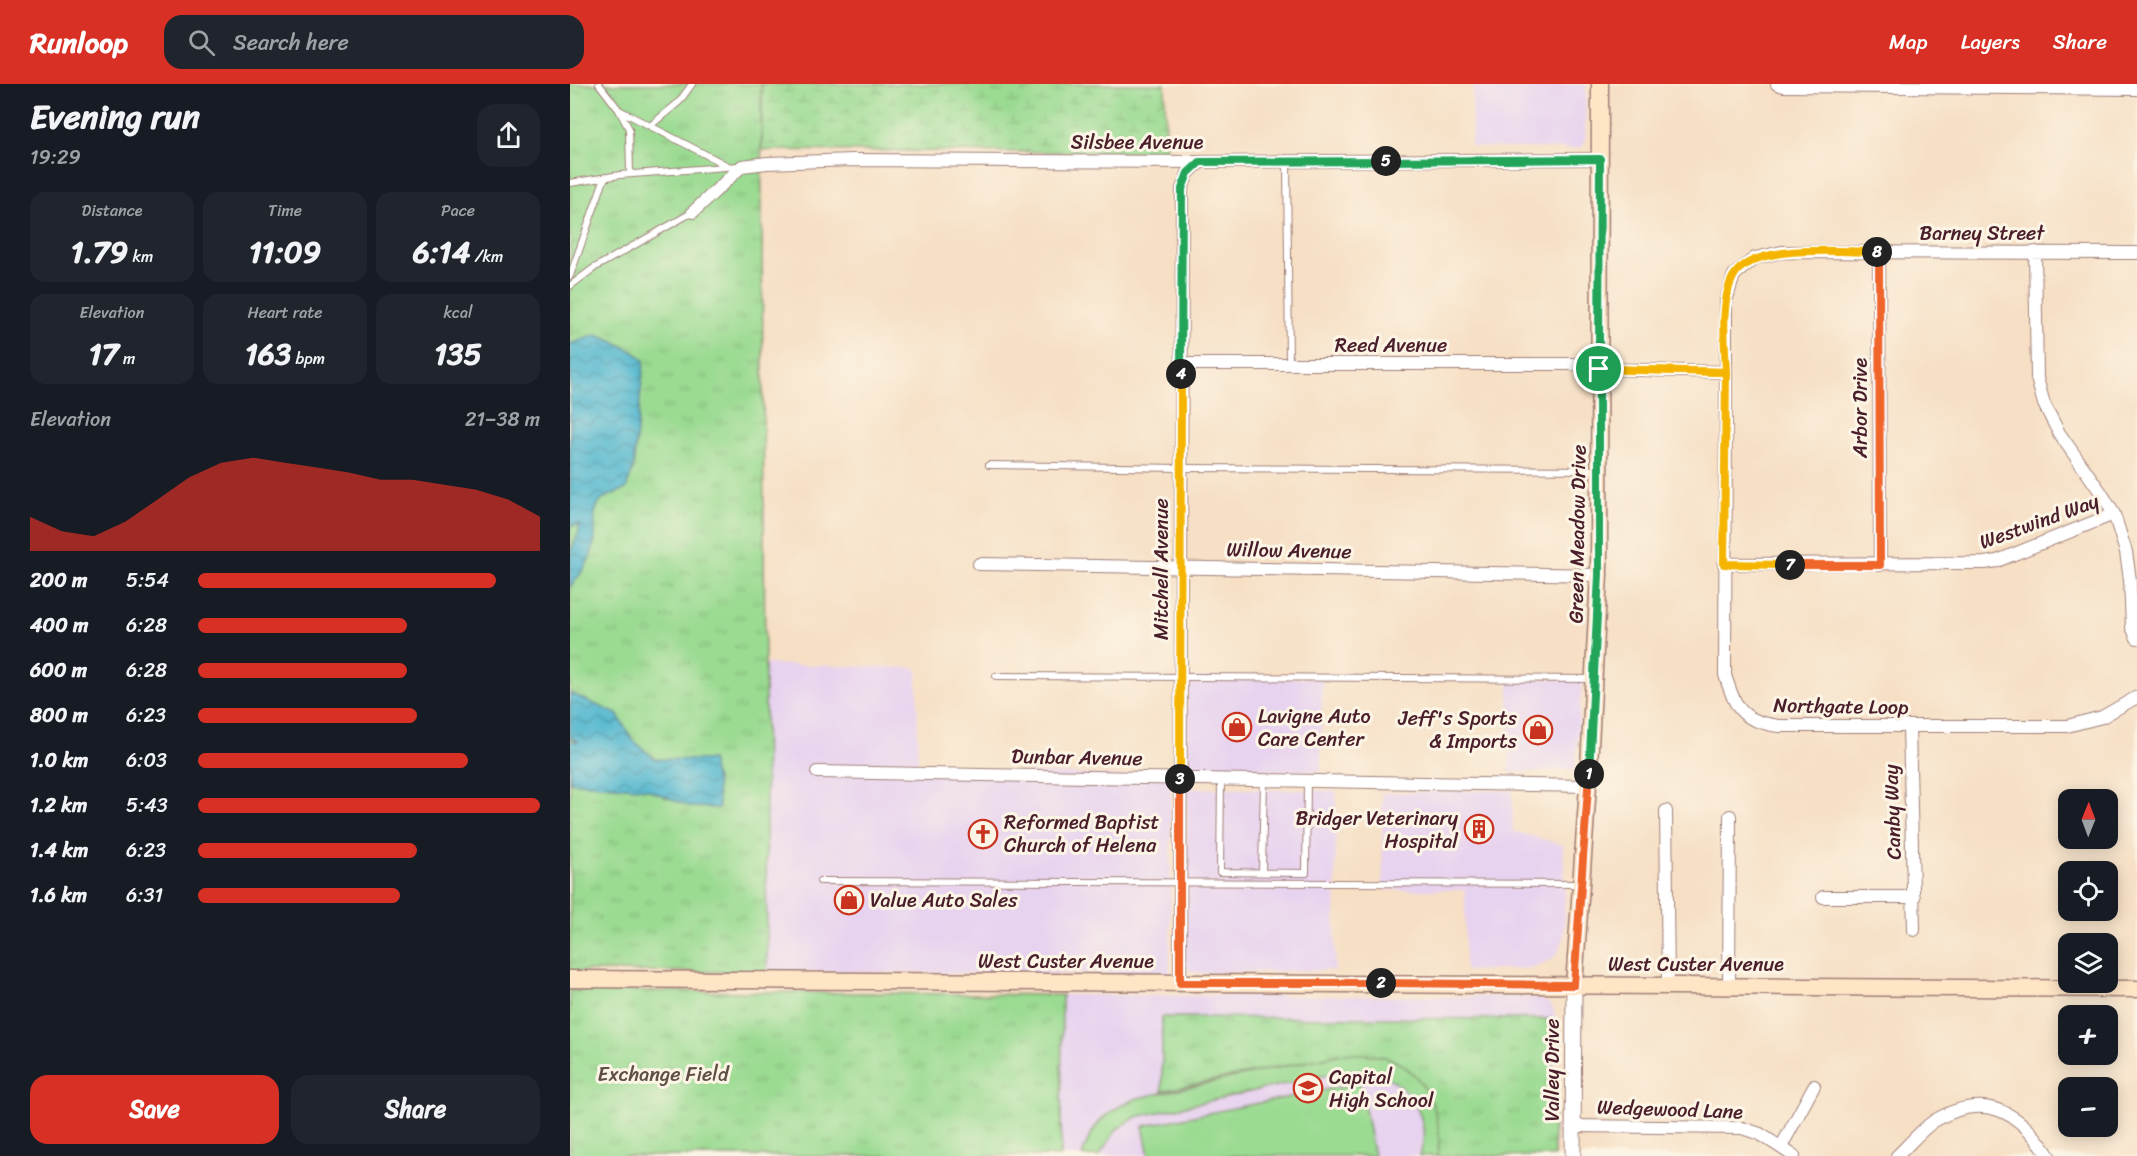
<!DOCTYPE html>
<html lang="en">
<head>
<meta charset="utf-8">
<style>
  :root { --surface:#171b24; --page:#20242c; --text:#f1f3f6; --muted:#9ea1a6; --accent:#d93025 }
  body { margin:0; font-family:Sriracha,sans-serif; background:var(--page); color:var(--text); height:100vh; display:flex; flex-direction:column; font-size:22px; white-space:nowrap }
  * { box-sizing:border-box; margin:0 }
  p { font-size:20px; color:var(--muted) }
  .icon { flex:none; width:33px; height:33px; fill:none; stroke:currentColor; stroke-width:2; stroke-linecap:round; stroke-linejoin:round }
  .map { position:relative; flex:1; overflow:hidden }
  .details { display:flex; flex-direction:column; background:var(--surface); width:570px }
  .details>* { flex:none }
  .needle { width:39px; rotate:1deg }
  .buttons { position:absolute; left:1488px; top:705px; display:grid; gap:12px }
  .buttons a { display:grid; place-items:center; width:60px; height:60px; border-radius:12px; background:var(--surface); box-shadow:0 3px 15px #0003; font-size:30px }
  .pin { position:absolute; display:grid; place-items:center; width:51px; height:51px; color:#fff; margin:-26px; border:3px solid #fff; border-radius:50%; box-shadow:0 2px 6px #0007 }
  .km { position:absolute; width:30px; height:30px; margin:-15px; border-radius:50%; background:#222; color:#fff; font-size:16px; line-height:30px; text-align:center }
  .round { display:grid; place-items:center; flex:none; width:63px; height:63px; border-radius:18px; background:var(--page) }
  .overview { display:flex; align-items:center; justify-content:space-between; height:102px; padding:0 30px }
  h1 { font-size:33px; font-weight:700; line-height:45px }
  .figures { display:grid; grid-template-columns:repeat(3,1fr); gap:9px; height:102px; padding:6px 30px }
  .figures div { display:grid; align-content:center; border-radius:15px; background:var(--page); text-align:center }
  .figures b { font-size:30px; font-weight:700 }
  .figures small { font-size:16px; font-weight:400 }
  .figures p { font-size:16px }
  .chart { height:168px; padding:12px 30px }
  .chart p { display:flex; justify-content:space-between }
  .chart svg { width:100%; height:108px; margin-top:6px; fill:var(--accent); opacity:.7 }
  .primary-button { display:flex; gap:12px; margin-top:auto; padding:12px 30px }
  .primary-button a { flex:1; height:69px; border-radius:18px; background:var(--accent); color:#fff; font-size:24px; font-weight:700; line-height:69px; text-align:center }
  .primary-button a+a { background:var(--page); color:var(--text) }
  ul { padding:0 30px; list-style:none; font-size:20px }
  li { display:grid; grid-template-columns:96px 72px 1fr; align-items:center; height:45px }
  li i { height:15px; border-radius:8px; background:var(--accent) }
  header { display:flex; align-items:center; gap:36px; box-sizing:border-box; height:84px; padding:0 30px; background:var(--accent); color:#fff }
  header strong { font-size:28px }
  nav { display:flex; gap:33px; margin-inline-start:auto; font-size:21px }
  .search { width:420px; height:54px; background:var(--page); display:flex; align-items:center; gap:15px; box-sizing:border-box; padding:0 21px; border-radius:18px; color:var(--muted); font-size:22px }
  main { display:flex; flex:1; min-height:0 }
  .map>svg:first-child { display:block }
</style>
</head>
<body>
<header>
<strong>Runloop</strong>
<div class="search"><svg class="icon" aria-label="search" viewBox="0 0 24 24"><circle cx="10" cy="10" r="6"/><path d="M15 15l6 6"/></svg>Search here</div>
<nav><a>Map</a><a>Layers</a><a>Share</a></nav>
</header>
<main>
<section class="details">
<div class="overview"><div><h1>Evening run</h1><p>19:29</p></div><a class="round"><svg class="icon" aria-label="share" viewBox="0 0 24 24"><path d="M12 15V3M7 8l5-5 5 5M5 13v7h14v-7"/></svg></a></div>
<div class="figures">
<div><p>Distance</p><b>1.79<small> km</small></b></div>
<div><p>Time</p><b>11:09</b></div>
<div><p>Pace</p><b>6:14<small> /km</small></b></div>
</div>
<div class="figures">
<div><p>Elevation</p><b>17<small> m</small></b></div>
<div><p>Heart rate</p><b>163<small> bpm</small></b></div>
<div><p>kcal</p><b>135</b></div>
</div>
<div class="chart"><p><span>Elevation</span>21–38 m</p>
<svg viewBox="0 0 160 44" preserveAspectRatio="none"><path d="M0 44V30L10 36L20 38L30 32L40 23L50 14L60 8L70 6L80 8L90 10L100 12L110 15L120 15L130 17L140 19L150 23L160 30V44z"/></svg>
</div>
<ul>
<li><b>200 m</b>5:54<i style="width:87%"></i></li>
<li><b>400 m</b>6:28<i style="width:61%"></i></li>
<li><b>600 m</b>6:28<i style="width:61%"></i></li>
<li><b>800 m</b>6:23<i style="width:64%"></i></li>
<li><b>1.0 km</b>6:03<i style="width:79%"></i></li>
<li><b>1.2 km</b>5:43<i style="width:100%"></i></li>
<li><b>1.4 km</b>6:23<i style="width:64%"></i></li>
<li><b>1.6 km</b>6:31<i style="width:59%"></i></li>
</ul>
<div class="primary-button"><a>Save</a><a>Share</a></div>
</section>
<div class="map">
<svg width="1567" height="1072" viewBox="0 0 1567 1072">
  <defs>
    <pattern id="wetland-marsh" width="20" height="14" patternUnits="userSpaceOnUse" patternTransform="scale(1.5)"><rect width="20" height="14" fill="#9ada91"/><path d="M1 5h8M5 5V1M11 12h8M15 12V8" fill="none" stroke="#86bb7d"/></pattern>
    <pattern id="park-tufts" width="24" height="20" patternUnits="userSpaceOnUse" patternTransform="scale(1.5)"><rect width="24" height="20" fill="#9ada91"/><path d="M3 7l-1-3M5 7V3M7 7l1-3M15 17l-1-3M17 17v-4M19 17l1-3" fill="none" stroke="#86bb7d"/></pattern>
    <pattern id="water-waves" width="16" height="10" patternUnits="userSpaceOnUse" patternTransform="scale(1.5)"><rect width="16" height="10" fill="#51b7cf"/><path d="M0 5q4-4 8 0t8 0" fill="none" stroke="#4594a8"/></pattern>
  </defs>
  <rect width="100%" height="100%" fill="#fcf5e5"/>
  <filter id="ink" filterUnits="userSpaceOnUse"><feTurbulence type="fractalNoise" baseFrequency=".0167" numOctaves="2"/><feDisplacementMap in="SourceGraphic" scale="12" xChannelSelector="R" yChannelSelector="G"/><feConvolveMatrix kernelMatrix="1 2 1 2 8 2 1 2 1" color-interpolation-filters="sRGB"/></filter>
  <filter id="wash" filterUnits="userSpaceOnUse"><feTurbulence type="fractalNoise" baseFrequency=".008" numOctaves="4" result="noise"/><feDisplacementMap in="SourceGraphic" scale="24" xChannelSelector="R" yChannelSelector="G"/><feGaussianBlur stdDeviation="1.35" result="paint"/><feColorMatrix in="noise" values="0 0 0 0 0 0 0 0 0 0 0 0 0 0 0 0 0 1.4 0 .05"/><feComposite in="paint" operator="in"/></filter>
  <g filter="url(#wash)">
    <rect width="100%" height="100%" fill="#f6dfc4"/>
    <path fill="#e7d2ef" d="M903,0H1016L1015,58L1012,63L1004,65L901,63Z
      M195,580L347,584L348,684L601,694L600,890L197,888Z
      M617,594H752L751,688L617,685Z
      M939,595H1012L1005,685L939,689Z
      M618,704L766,707L765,886L630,889L622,888L615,881Z
      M942,706L943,747L993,761L995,800L994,854L988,868L981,876L960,884L895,887V806H813L812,709Z
      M492,911L959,913L971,915L980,920L984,926L985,936V1072H491Z"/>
    <path fill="url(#wetland-marsh)" stroke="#727c5e" stroke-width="1.5" d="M192,0H595L596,69L192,66Z"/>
    <path fill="url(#park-tufts)" stroke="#727c5e" stroke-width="1.5" d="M0,0H191L197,888L0,887Z
      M0,906L492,911L491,1072H0Z
      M592,933L981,935L984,1072H867L869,1063L830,980L814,973L777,969L592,1007Z"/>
    <path fill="#9ada91" stroke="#727c5e" stroke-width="1.5" d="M777,969C789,970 803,970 815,973C854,985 876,1033 867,1072H849C865,1036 836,993 799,987C792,986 783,987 775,987L566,1033L547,1045L529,1072H512C522,1039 537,1026 568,1014Z
      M790,999L804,1072H579L573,1042Z"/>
    <path fill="url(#water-waves)" stroke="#4e6b7d" stroke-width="1.5" d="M26,251C38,255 68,267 74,277L63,385L56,405C47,409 33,412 28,421C22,431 26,443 25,453C24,471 12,490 0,503V469L9,448V441L0,442V260Z
      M0,609L47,630L63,656L85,675L141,676L146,696L149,724L121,723L77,705L0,698V657L9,658L0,653Z"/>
  </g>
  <g filter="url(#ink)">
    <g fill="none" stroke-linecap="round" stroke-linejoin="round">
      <g stroke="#a07f78" stroke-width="8">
        <path id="service" d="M29,0L49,26L59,45L60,90
          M49,26L158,82
          M80,42L109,18L122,0
          M717,77L719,280
          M0,99L50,91L168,82
          M0,192L35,93
          M0,202L24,184L123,128
          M419,381L611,384L1029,386
          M426,592L1023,595
          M651,696L650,788L736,789L737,697
          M692,788L694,696
          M250,797L1008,800"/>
      </g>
      <g stroke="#a07f78" stroke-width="14">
        <path id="minor" d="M1207,0L1214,2L1567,5
          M123,128L172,82L197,79L282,76L630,78L1030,75
          M1309,168L1310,481
          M1465,168L1467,294L1474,320L1489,349L1532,410L1544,430L1556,468L1560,496L1562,543L1567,554
          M611,280H1003L1029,285L1156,288V217L1164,191L1185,174L1212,168L1567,169
          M1156,288L1155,591C1166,625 1171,637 1209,642H1497L1532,633L1567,613
          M409,480L1029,491
          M1154,480L1415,479L1427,477L1544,430
          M1339,642L1344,846
          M247,688L1018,702
          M1096,727L1098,901
          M1253,813H1344
          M610,899L612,105L618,89L630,78
          M1159,902L1160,732
          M1003,1042L1172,1044L1190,1050L1224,1072
          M1211,1063L1244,1002
          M1327,1072C1339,1061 1351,1046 1364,1037C1414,1007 1450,1027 1479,1072"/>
      </g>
      <g stroke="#a07f78" stroke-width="17">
        <path id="tertiary" d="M1003,1072L1004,901"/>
      </g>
      <g stroke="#a07f78" stroke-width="19">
        <path id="secondary" d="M0,895L1567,905
          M1004,901L1018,702L1029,491L1030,0"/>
      </g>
      <use href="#service" stroke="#fff" stroke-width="6"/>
      <use href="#minor" stroke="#fff" stroke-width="12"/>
      <use href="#tertiary" stroke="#fff" stroke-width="15"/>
      <use href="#secondary" stroke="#fee5c5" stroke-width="16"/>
    </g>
  </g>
  <g fill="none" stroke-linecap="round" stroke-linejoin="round" filter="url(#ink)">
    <g stroke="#fff" stroke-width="12">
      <path id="split-1" d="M1019,690L1029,491V285"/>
    </g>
    <g stroke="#fff" stroke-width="12">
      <path id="split-2" d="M811,899L1004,901L1019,690"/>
    </g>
    <g stroke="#fff" stroke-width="12">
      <path id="split-3" d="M610,695V899H811"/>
    </g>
    <g stroke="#fff" stroke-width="12">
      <path id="split-4" d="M610,695L611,290"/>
    </g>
    <g stroke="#fff" stroke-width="12">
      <path id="split-5" d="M611,290L612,105L618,89L630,78L816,77"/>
    </g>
    <g stroke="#fff" stroke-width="12">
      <path id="split-6" d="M816,77L1030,75L1029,266"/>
    </g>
    <g stroke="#fff" stroke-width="12">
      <path id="split-7" d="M1029,266V285L1156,288L1154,480L1220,481"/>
    </g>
    <g stroke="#fff" stroke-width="12">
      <path id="split-8" d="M1220,481H1310L1309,168H1307"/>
    </g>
    <g stroke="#fff" stroke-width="12">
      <path id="split-9" d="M1029,285L1156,288C1155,260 1150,217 1163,193C1182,158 1272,168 1307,168"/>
    </g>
    <use href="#split-1" stroke="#22a559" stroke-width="8"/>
    <use href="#split-2" stroke="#f0652b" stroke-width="8"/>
    <use href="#split-3" stroke="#f0652b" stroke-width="8"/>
    <use href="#split-4" stroke="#f5b400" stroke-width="8"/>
    <use href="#split-5" stroke="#22a559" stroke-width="8"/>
    <use href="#split-6" stroke="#22a559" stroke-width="8"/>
    <use href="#split-7" stroke="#f5b400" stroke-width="8"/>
    <use href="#split-8" stroke="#f0652b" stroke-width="8"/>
    <use href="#split-9" stroke="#f5b400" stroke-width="8"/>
  </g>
  <defs>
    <g id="shop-ring" transform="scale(1.5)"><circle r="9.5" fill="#fcf5e5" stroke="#c8321e" stroke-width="1.5"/><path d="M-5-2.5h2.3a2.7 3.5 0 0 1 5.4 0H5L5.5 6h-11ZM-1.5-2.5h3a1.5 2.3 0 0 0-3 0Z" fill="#c8321e"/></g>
    <g id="building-ring" transform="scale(1.5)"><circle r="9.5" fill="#fcf5e5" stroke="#c8321e" stroke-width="1.5"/><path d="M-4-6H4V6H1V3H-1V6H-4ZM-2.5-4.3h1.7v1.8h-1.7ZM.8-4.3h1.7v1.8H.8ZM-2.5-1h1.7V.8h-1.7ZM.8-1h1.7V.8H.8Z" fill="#c8321e"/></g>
    <g id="church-ring" transform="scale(1.5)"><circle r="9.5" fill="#fcf5e5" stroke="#c8321e" stroke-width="1.5"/><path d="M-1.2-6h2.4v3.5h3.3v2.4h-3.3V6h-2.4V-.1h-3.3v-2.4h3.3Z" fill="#c8321e"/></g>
    <g id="school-ring" transform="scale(1.5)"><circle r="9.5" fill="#fcf5e5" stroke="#c8321e" stroke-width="1.5"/><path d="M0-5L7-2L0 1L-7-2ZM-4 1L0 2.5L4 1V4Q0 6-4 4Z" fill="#c8321e"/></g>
  </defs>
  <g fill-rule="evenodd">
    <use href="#shop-ring" x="667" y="643"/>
    <use href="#shop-ring" x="968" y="646"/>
    <use href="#building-ring" x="909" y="745"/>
    <use href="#church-ring" x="413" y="750"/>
    <use href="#shop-ring" x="279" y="816"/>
    <use href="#school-ring" x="738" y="1004"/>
  </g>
  <g text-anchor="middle" stroke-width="6" stroke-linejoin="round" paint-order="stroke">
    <g font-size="20" fill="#4a1f2b" stroke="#fcf5e5">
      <text x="567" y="65">Silsbee Avenue</text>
      <text x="1412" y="156">Barney Street</text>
      <text x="821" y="268">Reed Avenue</text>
      <text transform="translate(1290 324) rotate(-90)" y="7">Arbor Drive</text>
      <text transform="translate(1469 437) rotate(-20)" y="7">Westwind Way</text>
      <text transform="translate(1007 450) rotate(-89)" y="7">Green Meadow Drive</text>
      <text transform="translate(719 466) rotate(1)" y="7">Willow Avenue</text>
      <text transform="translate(591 485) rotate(-90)" y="7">Mitchell Avenue</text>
      <text transform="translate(1271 622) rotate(1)" y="7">Northgate Loop</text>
      <text transform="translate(507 673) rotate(1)" y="7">Dunbar Avenue</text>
      <text transform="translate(1322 728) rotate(-92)" y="7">Canby Way</text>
      <text x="496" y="884">West Custer Avenue</text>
      <text x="1126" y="887">West Custer Avenue</text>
      <text transform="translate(982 986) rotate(-90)" y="7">Valley Drive</text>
      <text transform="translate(1100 1025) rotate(2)" y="7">Wedgewood Lane</text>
    </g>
    <g font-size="20" fill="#4a1f2b" stroke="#fcf5e5" text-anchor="start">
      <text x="688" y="639">Lavigne Auto<tspan x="688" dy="23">Care Center</tspan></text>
      <text x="947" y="641" text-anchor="end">Jeff's Sports<tspan x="947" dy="23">&amp; Imports</tspan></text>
      <text x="888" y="741" text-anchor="end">Bridger Veterinary<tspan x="888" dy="23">Hospital</tspan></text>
      <text x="434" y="745">Reformed Baptist<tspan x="434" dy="23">Church of Helena</tspan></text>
      <text x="300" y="823">Value Auto Sales</text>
      <text x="759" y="1000">Capital<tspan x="759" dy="23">High School</tspan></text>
    </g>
    <g font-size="20" fill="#5e4e44" stroke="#fcf5e5">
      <text x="93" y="997">Exchange Field</text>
    </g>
  </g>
</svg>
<div class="buttons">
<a><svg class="needle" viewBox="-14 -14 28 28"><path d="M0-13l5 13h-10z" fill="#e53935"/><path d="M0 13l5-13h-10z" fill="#9ea1a6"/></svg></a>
<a><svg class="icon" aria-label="locate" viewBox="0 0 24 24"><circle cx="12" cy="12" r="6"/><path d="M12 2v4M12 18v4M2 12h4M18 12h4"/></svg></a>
<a><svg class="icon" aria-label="layers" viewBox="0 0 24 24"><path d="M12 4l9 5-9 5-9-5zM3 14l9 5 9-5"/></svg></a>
<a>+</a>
<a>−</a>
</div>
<div class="pin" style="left:1029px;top:285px;background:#1e9e55"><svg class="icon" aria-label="arrive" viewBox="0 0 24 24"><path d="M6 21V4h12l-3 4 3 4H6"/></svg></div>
<b class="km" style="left:1019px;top:690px">1</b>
<b class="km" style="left:811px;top:899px">2</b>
<b class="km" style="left:610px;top:695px">3</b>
<b class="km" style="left:611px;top:290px">4</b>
<b class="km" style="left:816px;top:77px">5</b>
<b class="km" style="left:1220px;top:481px">7</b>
<b class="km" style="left:1307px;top:168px">8</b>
</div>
</main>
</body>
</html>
